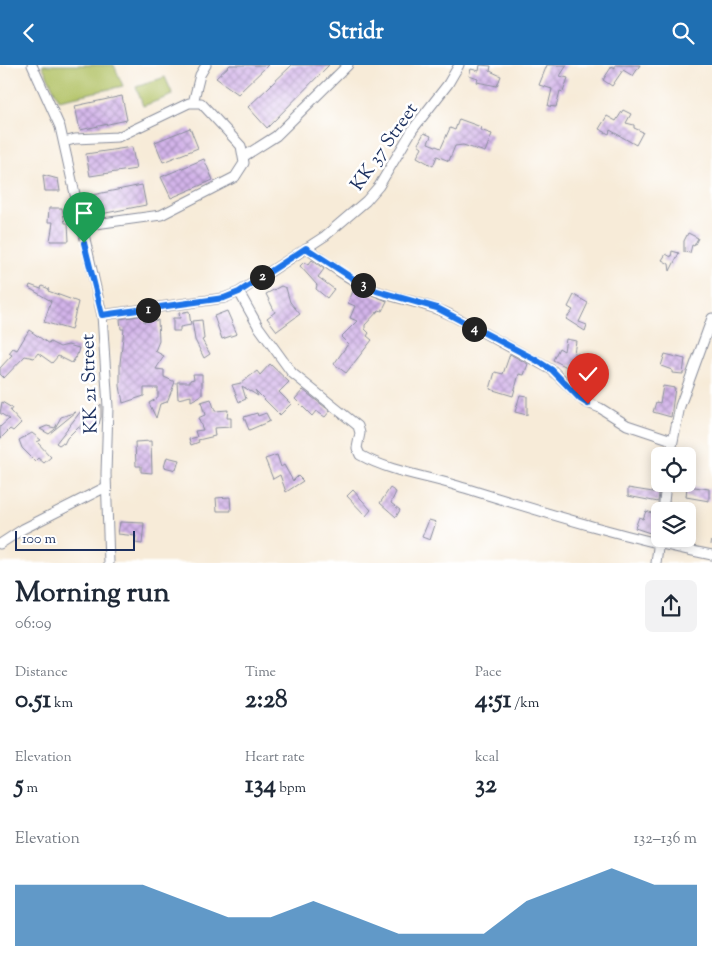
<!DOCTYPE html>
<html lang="en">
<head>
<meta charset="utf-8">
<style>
  :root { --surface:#fff; --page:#f2f2f3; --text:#1f2937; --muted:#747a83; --accent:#1f6fb2 }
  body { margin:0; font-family:"Sorts Mill Goudy",serif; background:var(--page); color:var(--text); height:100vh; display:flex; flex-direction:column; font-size:19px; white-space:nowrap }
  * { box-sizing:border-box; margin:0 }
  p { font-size:16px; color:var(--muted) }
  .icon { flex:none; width:28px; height:28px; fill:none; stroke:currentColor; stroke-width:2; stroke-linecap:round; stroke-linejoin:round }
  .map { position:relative; height:498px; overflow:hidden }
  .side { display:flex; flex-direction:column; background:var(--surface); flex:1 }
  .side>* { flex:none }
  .fabs { position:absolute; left:651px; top:382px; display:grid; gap:10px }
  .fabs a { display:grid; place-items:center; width:45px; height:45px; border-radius:8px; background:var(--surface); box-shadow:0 2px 12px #0003; font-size:25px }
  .scale { position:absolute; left:15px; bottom:12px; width:120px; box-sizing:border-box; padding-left:5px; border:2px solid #1b2f5e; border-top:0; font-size:14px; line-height:18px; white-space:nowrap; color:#1b2f5e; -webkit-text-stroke:4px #fff; paint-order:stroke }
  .pin { position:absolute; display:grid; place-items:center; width:42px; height:42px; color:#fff; margin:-51px -21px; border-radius:50% 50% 50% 0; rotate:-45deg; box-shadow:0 0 5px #0007 }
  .pin .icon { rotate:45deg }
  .km { position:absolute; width:25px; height:25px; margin:-12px; border-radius:50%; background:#222; color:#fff; font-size:14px; line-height:25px; text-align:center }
  .round { display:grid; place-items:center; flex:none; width:52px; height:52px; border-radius:8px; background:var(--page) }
  .summary { display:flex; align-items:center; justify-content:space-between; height:85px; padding:0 15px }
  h1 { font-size:28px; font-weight:700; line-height:38px }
  .stats { display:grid; grid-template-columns:repeat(3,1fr); gap:8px; height:85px; padding:5px 15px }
  .stats div { display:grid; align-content:center }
  .stats b { font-size:25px; font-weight:700 }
  .stats small { font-size:14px; font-weight:400 }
  .stats p { font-size:14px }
  .chart { height:140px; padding:10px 15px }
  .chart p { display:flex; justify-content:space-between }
  .chart svg { width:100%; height:90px; margin-top:5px; fill:var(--accent); opacity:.7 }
  header { display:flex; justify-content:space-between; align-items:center; height:65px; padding:0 15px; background:var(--accent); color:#fff; font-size:22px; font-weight:700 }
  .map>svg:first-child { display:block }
</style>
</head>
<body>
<header><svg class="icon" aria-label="back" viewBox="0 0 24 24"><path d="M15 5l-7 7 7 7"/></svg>Stridr<svg class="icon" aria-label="search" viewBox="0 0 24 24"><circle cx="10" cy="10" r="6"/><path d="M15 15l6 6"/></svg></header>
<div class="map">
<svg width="712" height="498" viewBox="0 0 712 498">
  <defs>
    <pattern id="building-cross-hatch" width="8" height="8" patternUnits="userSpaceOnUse" patternTransform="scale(1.25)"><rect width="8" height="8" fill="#d3b4e9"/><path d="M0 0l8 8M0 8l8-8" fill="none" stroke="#aa93c0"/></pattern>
  </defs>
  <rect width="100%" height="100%" fill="#fff"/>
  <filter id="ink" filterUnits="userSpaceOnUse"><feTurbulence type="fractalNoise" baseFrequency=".02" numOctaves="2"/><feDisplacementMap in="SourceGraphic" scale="10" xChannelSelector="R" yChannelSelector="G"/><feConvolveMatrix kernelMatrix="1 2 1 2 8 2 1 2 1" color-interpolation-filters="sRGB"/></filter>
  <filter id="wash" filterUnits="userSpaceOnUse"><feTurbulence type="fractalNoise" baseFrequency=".0096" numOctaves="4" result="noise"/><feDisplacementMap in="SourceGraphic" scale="20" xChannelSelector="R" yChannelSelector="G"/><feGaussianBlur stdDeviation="1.12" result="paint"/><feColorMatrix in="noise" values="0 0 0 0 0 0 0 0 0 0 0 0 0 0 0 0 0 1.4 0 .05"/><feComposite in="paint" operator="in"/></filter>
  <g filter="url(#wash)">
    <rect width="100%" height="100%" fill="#f7ebd8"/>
    <path fill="#b3c367" stroke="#677962" d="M42,0H114L123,21L59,35Z
      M165,12L173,30L143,41L136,22Z"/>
    <g id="blocks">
      <path fill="url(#building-cross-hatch)" d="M230,0H268L238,29L216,13Z
        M292,0H329L267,63L248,42Z
        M480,0L491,1L490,6L501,11L497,21L477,17L478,14L469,11L471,4L479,6Z
        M547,0H567L560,11L568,13L563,27L560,26L556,42L548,41L552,24L539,20Z
        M615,0H640L633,11L623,5L612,21L603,15L612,1L615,3Z
        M122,31L127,55L80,65L75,41Z
        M623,45L631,49L626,58L634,60V63L643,67L636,80L610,65L609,69L599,64L607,51L616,56Z
        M459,54L481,62L480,65L492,69L485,87L463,80L455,81L449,96L437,91L433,101L417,92L422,82L418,79L424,68L431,71L428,78L441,83L450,63L455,65Z
        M190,63L198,83L163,97L155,77Z
        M132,82L136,104L90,111L86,89Z
        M204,94L213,115L171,133L161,112Z
        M43,110L58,114L60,126H45Z
        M142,120L146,140L96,150L92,130Z
        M49,143H62L65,158H68L69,176H50L53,157H48Z
        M688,168L698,173L694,181L692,180L690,188L684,187V176Z
        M672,186L679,188L670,206L669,199L662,195L666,189L671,192Z
        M312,195L324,204L318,212L334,224L327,233L316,224L317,220L300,201L304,197L308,200Z
        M30,220L41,224L42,221L49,224L48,226L78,237L71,265L44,257L51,236L29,223Z
        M281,221L286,223L290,237L300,249L277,266L267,253L275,247L266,229Z
        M352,222L387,236L382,246L379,245L365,260V264L369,268L367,271L372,275L346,308L334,299L348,279L341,272L357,256L350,253L355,241L348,238L354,224Z
        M574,230L588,238L579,257L587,260L585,266L566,254L573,245L568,242Z
        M189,246L191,260L180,262V266H173V253H180L179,248Z
        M227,246L237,269L222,274L214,251Z
        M144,250V257L158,255L159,276L155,286L164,291L156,304L164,305V312L175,317L167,337L160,339L156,353L149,338L158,333V323H144V331L123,338L120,321V298L124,264H121L120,254Z
        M202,255L204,274L202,275L210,289L204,293L195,275L192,256Z
        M29,265L49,279L50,277L60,282L68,280L79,283L77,290L72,298L58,291L52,298L38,288L34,293L25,291L4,313L0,309V303L12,290L9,288L13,283L17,285Z
        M566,274L576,276L574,288L581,290L580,295L584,297L581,304L570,300L569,303L553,295L559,283L564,286Z
        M510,289L528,299L524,310L519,309L513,331L490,324L495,307L503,309Z
        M665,289L685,294L683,309L672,308V305L661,301Z
        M270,299L289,317L279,327L291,339L280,350L255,325L258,331L242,321L246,334L239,337L232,320L241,318L257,306L260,310Z
        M193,309H202V330L191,336V331L178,334L177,317H190V315L194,314Z
        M663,321L675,323L671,352L653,347L656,337L660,338Z
        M303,325L330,346L325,352L316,346L312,351L295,334Z
        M520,330L527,331V350L515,347Z
        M211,334L215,346L228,345L227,353H231V362L214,363L215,371L198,375L199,377L191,380L189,374L197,372L195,366L203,365L198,353L205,350L201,337Z
        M2,337L12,343L10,346L21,358L13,366L10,364L0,374V362L9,354L0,348Z
        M101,339V352L99,359L92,360L86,368L78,362L67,373L64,379L62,378L59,380L56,378L81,346L85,350L80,362Z
        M76,347L49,369L40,364L47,361L55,363L61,352Z
        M257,348L258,351L266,348L270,356L249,365L244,352Z
        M32,368L41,375L37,377L51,392L44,398L38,393L35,396L22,383L19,375Z
        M151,376L152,408L141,407V401H136L135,377Z
        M277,390L281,402L284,400L293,416L298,411L303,416L286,427L280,410L273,414L265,394Z
        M167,392L179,395L176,405L164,402Z
        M687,421L709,424V436L686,432Z
        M390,423L396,427L391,438L400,445L396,452L380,438Z
        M628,423L659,428L658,437L628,431Z
        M353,425L371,445L366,451L347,431Z
        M230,432L231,446H217L216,433Z
        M646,446L660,451L653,469L635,463L639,452L643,454Z
        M429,455L436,457L430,475L422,472Z
        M120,457L144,458L142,479L135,478L136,471L118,469Z"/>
    </g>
  </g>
  <g filter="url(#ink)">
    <use href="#blocks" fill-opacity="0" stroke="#898d9b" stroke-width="1"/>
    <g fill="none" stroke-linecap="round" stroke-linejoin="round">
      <g stroke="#898d9b" stroke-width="11">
        <path id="street" d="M32,0L60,62L102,250L108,342L106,409L109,498
          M193,38L200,10L206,0
          M64,77L75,74L118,72L189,38H201L241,81L244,98L235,112L161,150L81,161
          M243,92L276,71L348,0
          M306,183C328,199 350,216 376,226C401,235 427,238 451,250L552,305L585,337L600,343L627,360L672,375
          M239,227L258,261L292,308L358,361L360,368L357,383L360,390C391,407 426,411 458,421C543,447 625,473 712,490
          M102,250L224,233L239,227L325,171L366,136L379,121L413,64L448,19L459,0
          M670,391L680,341L712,253
          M663,446L666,419
          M0,479L23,464L106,422
          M656,498L660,467"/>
      </g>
      <path stroke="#898d9b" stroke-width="1" stroke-dasharray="4 4" stroke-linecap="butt" d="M711,480L712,473"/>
      <use href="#street" stroke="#fff" stroke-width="9"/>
    </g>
  </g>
  <g fill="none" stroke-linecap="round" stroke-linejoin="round" filter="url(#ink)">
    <g stroke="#fff" stroke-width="10">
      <path id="route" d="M84,178L102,250L224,233L239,227L306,183L360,218L377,226L437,243L536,295L552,305L580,334L588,339"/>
    </g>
    <use href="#route" stroke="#1a73e8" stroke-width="6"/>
  </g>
  <g text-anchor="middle" stroke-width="5" stroke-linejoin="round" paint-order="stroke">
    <g font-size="19" fill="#1b2f5e" stroke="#fff">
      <text transform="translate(383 81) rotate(-55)" y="7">KK 37 Street</text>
      <text transform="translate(88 319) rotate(-92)" y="7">KK 21 Street</text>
    </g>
  </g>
</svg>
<div class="fabs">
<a><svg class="icon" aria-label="locate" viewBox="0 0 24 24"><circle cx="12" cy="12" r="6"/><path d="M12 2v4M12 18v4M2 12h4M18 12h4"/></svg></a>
<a><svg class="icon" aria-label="layers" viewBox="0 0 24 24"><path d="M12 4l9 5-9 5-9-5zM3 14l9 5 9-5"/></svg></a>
</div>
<div class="scale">100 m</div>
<div class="pin" style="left:84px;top:178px;background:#1e9e55"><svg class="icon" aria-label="arrive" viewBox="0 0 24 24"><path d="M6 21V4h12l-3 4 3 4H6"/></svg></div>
<div class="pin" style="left:588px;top:339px;background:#d93025"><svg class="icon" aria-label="check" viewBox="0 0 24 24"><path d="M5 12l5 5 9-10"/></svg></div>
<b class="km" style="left:148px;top:245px">1</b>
<b class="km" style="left:262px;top:212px">2</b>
<b class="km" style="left:363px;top:220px">3</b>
<b class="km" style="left:474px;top:264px">4</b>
</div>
<section class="side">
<div class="summary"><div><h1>Morning run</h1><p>06:09</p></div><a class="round"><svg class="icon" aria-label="share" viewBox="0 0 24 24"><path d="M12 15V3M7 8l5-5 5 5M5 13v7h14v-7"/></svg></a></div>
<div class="stats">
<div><p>Distance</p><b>0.51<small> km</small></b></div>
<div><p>Time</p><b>2:28</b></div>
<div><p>Pace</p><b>4:51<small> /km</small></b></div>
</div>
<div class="stats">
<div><p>Elevation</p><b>5<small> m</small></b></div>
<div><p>Heart rate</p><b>134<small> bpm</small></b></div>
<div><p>kcal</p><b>32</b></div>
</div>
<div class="chart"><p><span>Elevation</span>132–136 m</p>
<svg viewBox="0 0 160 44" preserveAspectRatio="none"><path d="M0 44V14L10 14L20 14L30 14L40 22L50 30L60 30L70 22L80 30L90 38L100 38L110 38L120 22L130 14L140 6L150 14L160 14V44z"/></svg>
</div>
</section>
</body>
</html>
